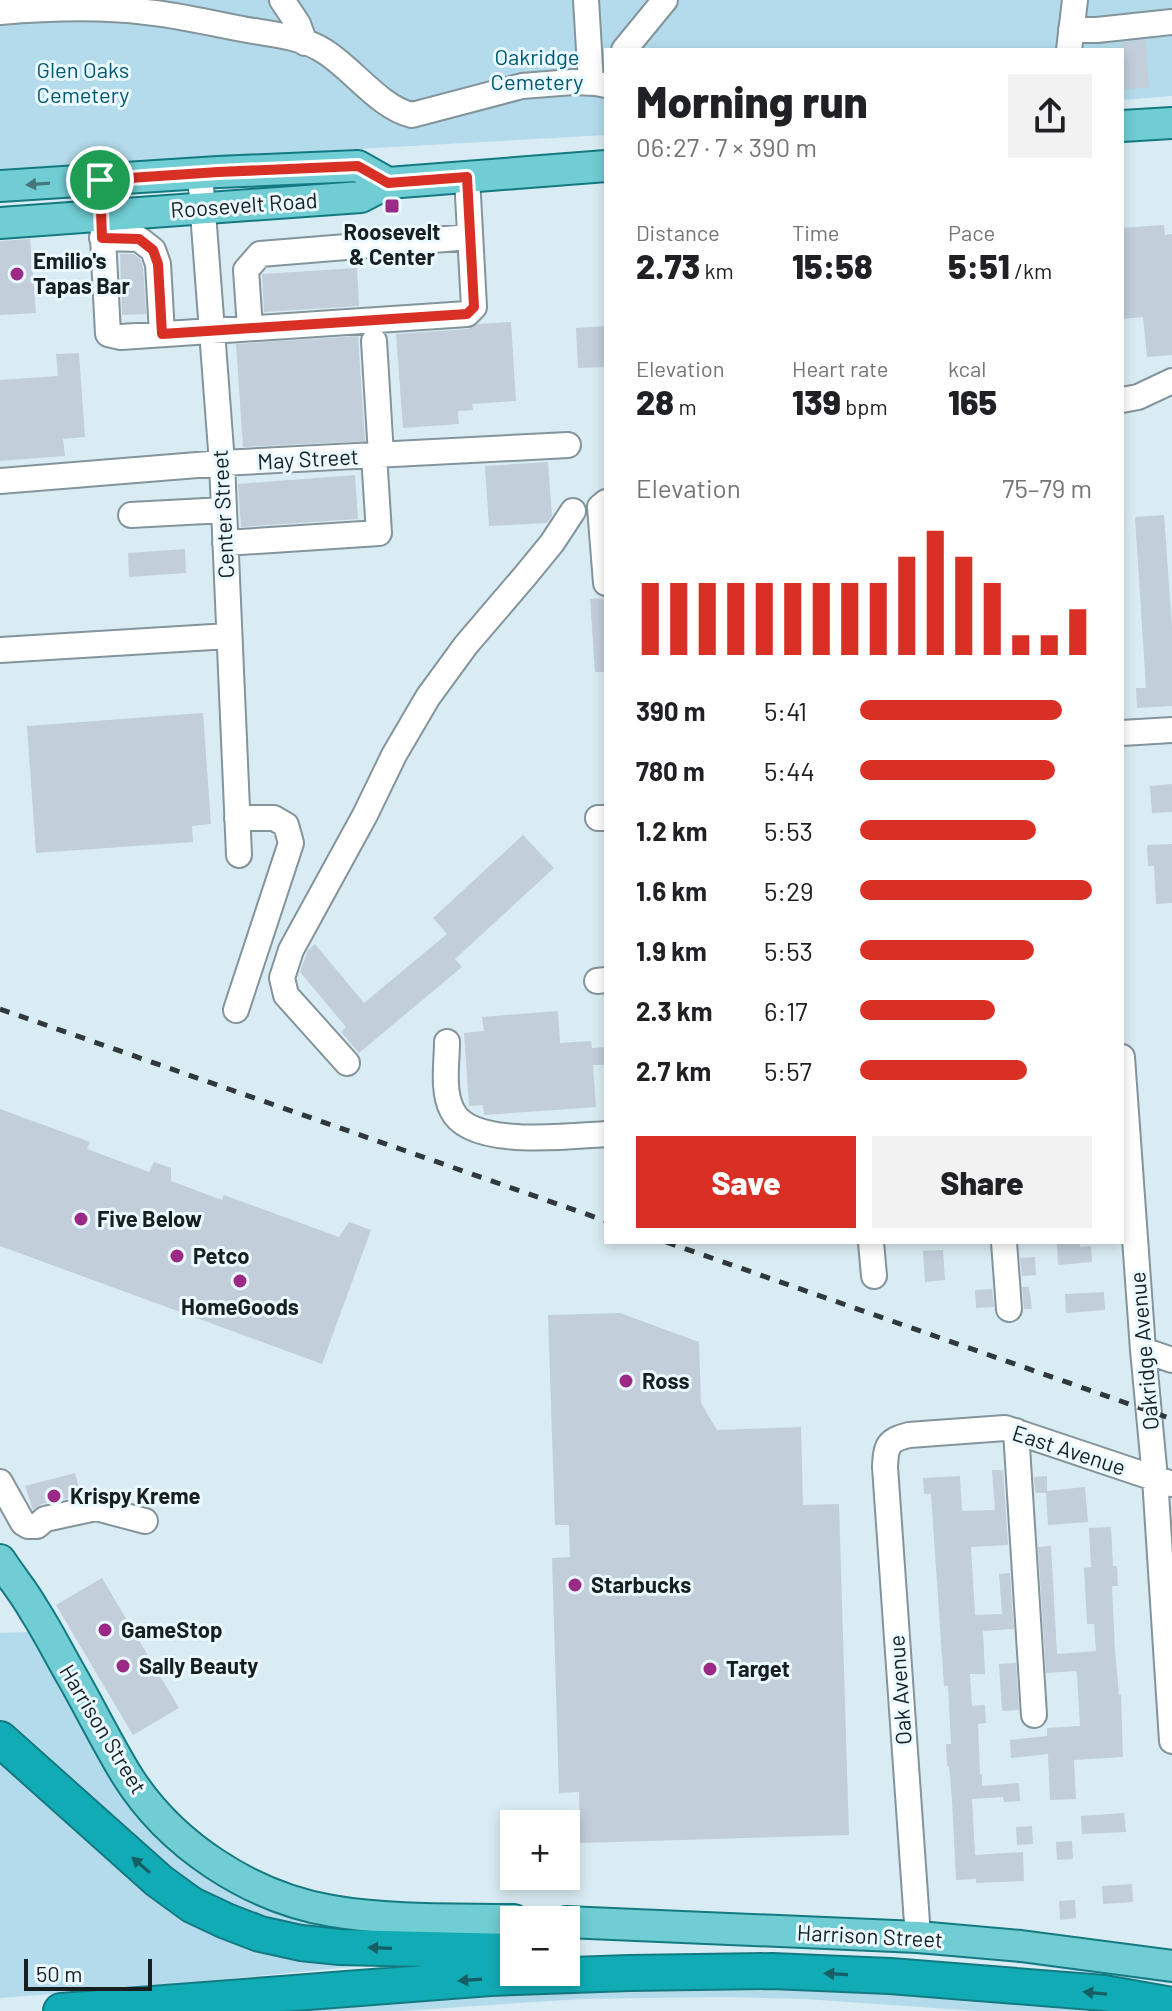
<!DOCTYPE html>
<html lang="en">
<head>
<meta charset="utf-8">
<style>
  :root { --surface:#fff; --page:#f2f2f2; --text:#202124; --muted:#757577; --accent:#d93025 }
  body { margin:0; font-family:Barlow,sans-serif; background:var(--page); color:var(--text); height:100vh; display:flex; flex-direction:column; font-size:30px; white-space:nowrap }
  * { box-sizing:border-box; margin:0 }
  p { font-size:26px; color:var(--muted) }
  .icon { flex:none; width:44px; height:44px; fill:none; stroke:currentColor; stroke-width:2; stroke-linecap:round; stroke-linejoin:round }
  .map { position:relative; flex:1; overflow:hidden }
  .drawer { position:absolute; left:604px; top:48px; width:520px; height:1196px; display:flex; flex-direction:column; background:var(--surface); border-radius:0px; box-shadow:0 4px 12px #0003 }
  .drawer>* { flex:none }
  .buttons { position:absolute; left:500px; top:1810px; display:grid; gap:16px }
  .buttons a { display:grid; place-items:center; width:80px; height:80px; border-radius:0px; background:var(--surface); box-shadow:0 4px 12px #0003; font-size:40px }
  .scale { position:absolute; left:24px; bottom:20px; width:128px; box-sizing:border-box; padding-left:8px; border:4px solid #181f21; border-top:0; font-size:22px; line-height:28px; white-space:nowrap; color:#181f21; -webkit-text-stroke:6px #eaf9ff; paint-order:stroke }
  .pin { position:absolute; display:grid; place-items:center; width:68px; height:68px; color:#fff; margin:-34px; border:4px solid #fff; border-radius:50%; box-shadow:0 2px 8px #0007 }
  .round { display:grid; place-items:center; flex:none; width:84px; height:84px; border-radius:0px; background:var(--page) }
  .overview { display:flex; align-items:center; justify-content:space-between; height:136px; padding:0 32px }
  h1 { font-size:44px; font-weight:800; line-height:60px }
  .metrics { display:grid; grid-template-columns:repeat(3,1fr); gap:12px; height:136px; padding:8px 32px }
  .metrics div { display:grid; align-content:center }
  .metrics b { font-size:34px; font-weight:800 }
  .metrics small { font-size:22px; font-weight:400 }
  .metrics p { font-size:22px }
  .chart { height:224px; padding:16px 32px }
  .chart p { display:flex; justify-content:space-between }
  .chart svg { width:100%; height:144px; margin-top:8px; stroke:var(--accent); stroke-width:6 }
  .action { display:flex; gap:16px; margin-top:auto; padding:16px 32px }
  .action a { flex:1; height:92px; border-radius:0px; background:var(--accent); color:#fff; font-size:32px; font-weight:800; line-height:92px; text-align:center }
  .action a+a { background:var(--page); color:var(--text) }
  ul { padding:0 32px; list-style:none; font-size:26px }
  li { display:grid; grid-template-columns:128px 96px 1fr; align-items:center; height:60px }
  li i { height:20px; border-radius:10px; background:var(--accent) }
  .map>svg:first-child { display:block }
</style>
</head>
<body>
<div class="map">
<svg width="1172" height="2011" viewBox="0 0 1172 2011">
  <rect width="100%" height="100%" fill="#daecf3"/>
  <path fill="#b3dbeb" d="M0,0H1172V96L1122,100V50H606V135L0,169Z
    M28,1632L84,1727L158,1831L395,1929L338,1936L265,1922L191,1888L0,1723V1633Z
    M0,1753L150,1887L404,1962L153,1986L0,1998Z
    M730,1939L953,1951L1172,1978V1984L994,1960L866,1951L731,1945Z
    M774,1987C877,1991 980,1999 1083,2011H978L804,1999L725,1997L579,1999L401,2011H249L576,1989Z"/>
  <path fill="#c2ceda" d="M1146,40L1149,87L1122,90V42Z
    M1164,225L1165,235L1172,234V355L1147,357L1143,317L1122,319V228Z
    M30,239L36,313L0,315V241Z
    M120,254H134L140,259L143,267L146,314L122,315Z
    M357,268L359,306L264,312L262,274Z
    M511,322L516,401L472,404L473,410L458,411L459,424L403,428L396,334L468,329L478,324Z
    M606,326V367L578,368L576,328Z
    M358,336L365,441L243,447L236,344Z
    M79,353L85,437L63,439L65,456L0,461V380L58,376L56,354Z
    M548,462L552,516L547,523L489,526L485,466Z
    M355,475L358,519L241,527L238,484Z
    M1164,515L1172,627V706L1137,708L1136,688H1146L1135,517Z
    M185,549L186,573L129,577L128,553Z
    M606,598V672H595L590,599Z
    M203,713L211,824L192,826L193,842L36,853L27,726Z
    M1172,784V812L1152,813L1150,786Z
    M523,835L554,868L455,959L462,967L359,1053L341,1032L346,1027L300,972L308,950L315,944L364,1003L447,934L433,918Z
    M1172,844V903L1156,904L1154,866H1148L1147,845Z
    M558,1011L560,1043L591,1041L592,1048L606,1047V1065H593L596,1107L484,1115L483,1105L469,1106L464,1033L484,1031L482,1017Z
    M0,1109L90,1142L87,1149L149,1172L154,1162L171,1168V1181L222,1200L224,1195L339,1237L349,1222L371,1230L322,1364L0,1246Z
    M1080,1242V1247L1091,1246L1092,1262L1058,1265L1057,1243Z
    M943,1250L945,1280L925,1282L923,1251Z
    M1035,1257L1036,1275L1022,1276L1020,1258Z
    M1022,1287H1029L1032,1309H1024Z
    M992,1289L994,1307L976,1308L975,1290Z
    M1104,1292L1105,1310L1066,1313L1065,1294Z
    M620,1313L699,1342L701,1403L717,1430L801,1427L803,1505L839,1504L849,1835L580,1843L579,1792L559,1793L552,1558L570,1557L569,1525H555L548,1315Z
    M992,1470H1003L1008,1545L971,1547L975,1615L1002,1614L999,1574L1010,1573L1014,1629L983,1631L985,1674H970L972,1706L985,1705L986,1723L978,1724L980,1774H982V1786L1019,1783L1020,1801L1004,1802L1003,1797L972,1799L975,1855L1023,1852L1024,1881L976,1883V1879L956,1880L952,1800L949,1766H947L946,1744H951L948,1686H944L931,1494H924L923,1478L960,1476L962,1511L995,1510Z
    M75,1473L81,1496L42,1504L33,1510L25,1486Z
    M1047,1476V1491L1085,1487L1088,1522L1048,1525L1046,1493H1035L1034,1477Z
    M1111,1527L1113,1566H1117L1118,1586H1112L1115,1650L1119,1695H1121L1123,1757L1074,1760L1076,1799L1050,1800L1048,1754L1011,1758L1010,1740L1047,1736V1728L1080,1726L1077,1673L1076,1671L1046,1673L1038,1547L1051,1546L1057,1654L1096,1651L1094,1624H1087L1084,1568L1091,1567L1089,1528Z
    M102,1578L179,1708L133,1735L56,1605Z
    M1016,1663L1019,1710L1002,1711L999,1664Z
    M1124,1813L1126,1832L1082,1834L1081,1816Z
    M1032,1826L1033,1844L1017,1845L1016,1827Z
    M1072,1841L1073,1859L1057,1860L1056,1842Z
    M1132,1884L1133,1902L1103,1904L1102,1886Z
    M1075,1900L1076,1918L1060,1920L1059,1901Z"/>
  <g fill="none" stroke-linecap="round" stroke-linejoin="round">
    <g stroke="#83949b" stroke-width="28">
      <path id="minor" d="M282,0L298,24L305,43
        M586,0L591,83
        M0,12C48,8 98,6 146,12C178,15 210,23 242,29C269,34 301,36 324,51C352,68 380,108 412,115L522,86L573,82L596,83L606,85
        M1071,30H1097L1172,22
        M624,50L665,0
        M1069,50L1075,0
        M200,173L222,463L239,855
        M100,180L108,334L121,337L467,314L474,307L467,177
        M102,238L139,239L153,250L158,264L162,334
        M250,328L246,270L260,254L470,237
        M374,341L381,455
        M1122,400L1138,397L1172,381
        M0,481L222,463L568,445
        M606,502L600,507L606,583
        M131,515L224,510
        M225,543L379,533L374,455
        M0,650L229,636
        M1122,733L1172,730
        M598,818H606
        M597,981L606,980
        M236,1010L291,843L286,825L274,818H237
        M447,1042C447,1062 442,1091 452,1110C470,1149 570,1136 606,1134
        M1122,1057L1143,1350L1155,1478L1172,1741
        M347,1063L286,995L282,978L291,950L365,815L394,755L428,697L466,645L525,576L552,543L573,511
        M871,1242L874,1276
        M1004,1242L1009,1309
        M1143,1350L1172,1360
        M1016,1431L1034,1715
        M0,1482L23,1523L28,1526H37L45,1519L96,1508L145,1521
        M918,1937L885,1467C886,1445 888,1440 909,1435L1005,1428L1172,1484"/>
    </g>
    <g stroke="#137a81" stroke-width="34">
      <path id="major" d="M1122,126L1172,123
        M0,186L218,172L358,166L388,183
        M0,223L361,197L388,183L606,166
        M0,1560C11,1577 24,1592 34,1610C47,1630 58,1652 70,1673C89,1706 106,1741 126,1774C170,1845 250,1897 332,1911C389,1921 456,1919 514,1920
        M566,1922L918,1937L1021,1946L1172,1966"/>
    </g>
    <g stroke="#137a81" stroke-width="38">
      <path id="highway" d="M0,1739L159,1881L192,1905L226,1921L260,1934L301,1943L340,1947L514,1951
        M61,2011L490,1978L629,1973L772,1971L890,1976L1104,1993L1172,2005"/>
    </g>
    <use href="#minor" stroke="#fff" stroke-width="24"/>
    <use href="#major" stroke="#70cdd3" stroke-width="30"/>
    <use href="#highway" stroke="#11abb5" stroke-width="34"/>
    <path stroke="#2f383a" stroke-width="5" stroke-dasharray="10 10" stroke-linecap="butt" d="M0,1009L606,1221
      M666,1242L1172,1419"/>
  </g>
  <defs><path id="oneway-solid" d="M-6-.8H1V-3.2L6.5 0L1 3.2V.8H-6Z" transform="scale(2)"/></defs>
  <use fill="#44767a" href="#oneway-solid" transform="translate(38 184) rotate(176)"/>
  <g fill="#155e64">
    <use href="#oneway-solid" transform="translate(141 1865) rotate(-139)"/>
    <use href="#oneway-solid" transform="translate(380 1948) rotate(-178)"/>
    <use href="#oneway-solid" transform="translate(836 1974) rotate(-177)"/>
    <use href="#oneway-solid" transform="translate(470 1980) rotate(176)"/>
    <use href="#oneway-solid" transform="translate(1095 1993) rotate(-175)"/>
  </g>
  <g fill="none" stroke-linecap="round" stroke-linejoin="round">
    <g stroke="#fff" stroke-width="16">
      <path id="route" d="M358,166L388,183L467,177L474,307L467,314L162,334L158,264L153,250L139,239L102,238L100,180L218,172Z"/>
    </g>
    <use href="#route" stroke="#d93025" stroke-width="10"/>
  </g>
  <g fill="#9b2986" stroke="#eaf9ff" stroke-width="3">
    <rect x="384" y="198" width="16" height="16" rx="4"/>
    <circle cx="17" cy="274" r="8"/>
    <circle cx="81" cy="1219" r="8"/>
    <circle cx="177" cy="1256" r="8"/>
    <circle cx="240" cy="1281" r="8"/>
    <circle cx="626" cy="1381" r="8"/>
    <circle cx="54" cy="1496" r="8"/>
    <circle cx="575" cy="1585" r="8"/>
    <circle cx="105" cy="1630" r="8"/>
    <circle cx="123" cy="1666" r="8"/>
    <circle cx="710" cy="1669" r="8"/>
  </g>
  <g text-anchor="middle" stroke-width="6" stroke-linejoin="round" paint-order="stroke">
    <g font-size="22" fill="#005870" stroke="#eaf9ff">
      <text x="537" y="65">Oakridge<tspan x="537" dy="25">Cemetery</tspan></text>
      <text x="83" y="78">Glen Oaks<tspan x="83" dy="25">Cemetery</tspan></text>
    </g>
    <g font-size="22" fill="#181f21" stroke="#eaf9ff">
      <text transform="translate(244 205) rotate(-4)" y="8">Roosevelt Road</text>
      <text transform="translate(308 459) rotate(-3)" y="8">May Street</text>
      <text transform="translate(223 514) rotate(-93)" y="8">Center Street</text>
      <text transform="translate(1144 1351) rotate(-95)" y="8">Oakridge Avenue</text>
      <text transform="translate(1069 1450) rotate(18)" y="8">East Avenue</text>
      <text transform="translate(900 1690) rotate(-94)" y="8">Oak Avenue</text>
      <text transform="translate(103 1729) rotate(59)" y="8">Harrison Street</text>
      <text transform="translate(870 1936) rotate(3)" y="8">Harrison Street</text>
    </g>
    <g font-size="22" font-weight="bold" fill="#181f21" stroke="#eaf9ff" text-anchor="start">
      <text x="392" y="240" text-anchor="middle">Roosevelt<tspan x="392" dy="25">&amp; Center</tspan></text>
      <text x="33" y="269">Emilio's<tspan x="33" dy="25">Tapas Bar</tspan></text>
      <text x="97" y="1227">Five Below</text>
      <text x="193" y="1264">Petco</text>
      <text x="240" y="1315" text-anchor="middle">HomeGoods</text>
      <text x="642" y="1389">Ross</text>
      <text x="70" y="1504">Krispy Kreme</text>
      <text x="591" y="1593">Starbucks</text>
      <text x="121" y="1638">GameStop</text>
      <text x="139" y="1674">Sally Beauty</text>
      <text x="726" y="1677">Target</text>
    </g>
  </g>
</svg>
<div class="buttons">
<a>+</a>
<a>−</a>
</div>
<div class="scale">50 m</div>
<div class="pin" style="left:100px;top:180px;background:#1e9e55"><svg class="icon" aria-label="arrive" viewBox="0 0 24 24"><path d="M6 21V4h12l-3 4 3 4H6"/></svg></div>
<section class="drawer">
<div class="overview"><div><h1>Morning run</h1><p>06:27 · 7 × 390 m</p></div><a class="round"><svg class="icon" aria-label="share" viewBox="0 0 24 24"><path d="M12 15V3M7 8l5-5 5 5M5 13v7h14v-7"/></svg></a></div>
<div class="metrics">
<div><p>Distance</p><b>2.73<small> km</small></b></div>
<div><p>Time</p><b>15:58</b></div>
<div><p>Pace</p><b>5:51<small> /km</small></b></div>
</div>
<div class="metrics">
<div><p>Elevation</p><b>28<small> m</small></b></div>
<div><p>Heart rate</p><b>139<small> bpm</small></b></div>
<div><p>kcal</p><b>165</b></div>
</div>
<div class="chart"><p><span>Elevation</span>75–79 m</p>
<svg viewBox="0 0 160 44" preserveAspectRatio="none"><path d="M5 44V22M15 44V22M25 44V22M35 44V22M45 44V22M55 44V22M65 44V22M75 44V22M85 44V22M95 44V14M105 44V6M115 44V14M125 44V22M135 44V38M145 44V38M155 44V30"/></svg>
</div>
<ul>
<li><b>390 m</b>5:41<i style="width:87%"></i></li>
<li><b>780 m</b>5:44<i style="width:84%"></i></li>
<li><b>1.2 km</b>5:53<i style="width:76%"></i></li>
<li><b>1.6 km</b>5:29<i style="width:100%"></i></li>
<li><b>1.9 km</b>5:53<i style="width:75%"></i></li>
<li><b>2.3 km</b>6:17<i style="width:58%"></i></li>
<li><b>2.7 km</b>5:57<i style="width:72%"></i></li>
</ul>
<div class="action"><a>Save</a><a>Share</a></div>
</section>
</div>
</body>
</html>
